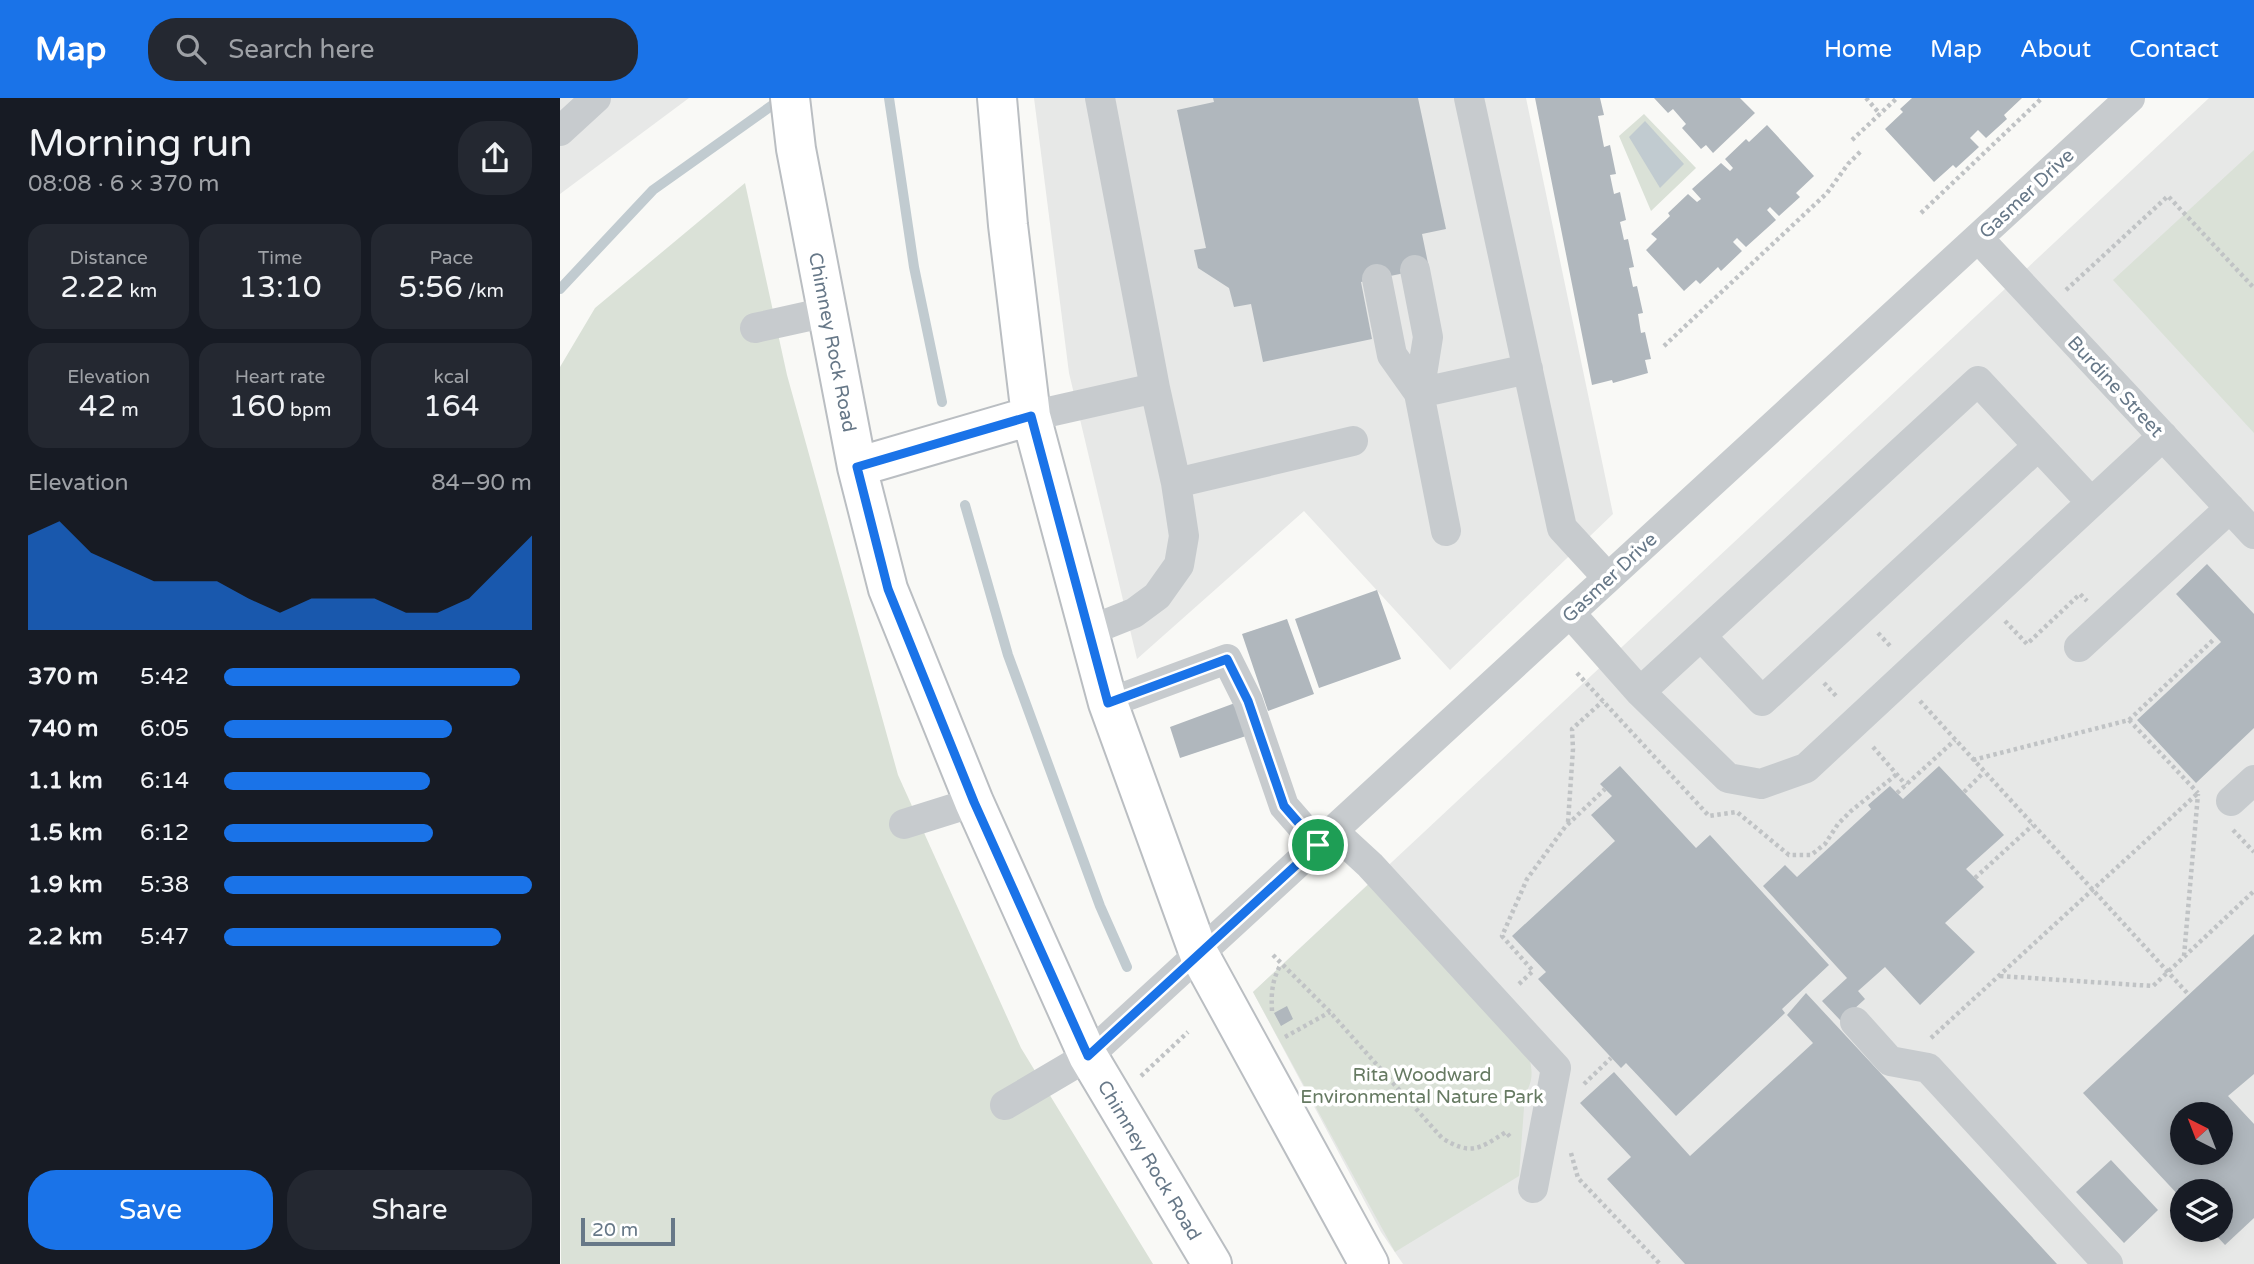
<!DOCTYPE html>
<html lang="en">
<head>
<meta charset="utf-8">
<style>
  :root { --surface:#171b24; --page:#242831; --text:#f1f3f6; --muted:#9ea1a6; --accent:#1a73e8 }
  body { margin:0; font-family:"Varela Round",sans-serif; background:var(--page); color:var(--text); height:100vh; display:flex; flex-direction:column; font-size:26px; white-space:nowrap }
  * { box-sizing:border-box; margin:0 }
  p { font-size:23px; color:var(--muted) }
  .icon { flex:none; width:38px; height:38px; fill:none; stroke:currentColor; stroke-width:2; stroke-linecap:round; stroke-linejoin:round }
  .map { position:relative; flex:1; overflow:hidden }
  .panel { display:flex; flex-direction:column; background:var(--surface); width:560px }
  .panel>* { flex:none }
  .needle { width:46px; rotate:318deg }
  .tools { position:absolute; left:1610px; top:1004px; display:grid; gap:14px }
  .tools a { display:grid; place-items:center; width:63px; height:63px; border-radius:50%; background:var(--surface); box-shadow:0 4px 18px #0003; font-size:35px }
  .scale { position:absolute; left:21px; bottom:18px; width:94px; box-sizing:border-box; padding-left:7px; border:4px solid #677888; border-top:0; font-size:19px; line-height:24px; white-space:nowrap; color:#677888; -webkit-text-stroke:5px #fff; paint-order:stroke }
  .pin { position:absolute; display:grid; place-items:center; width:60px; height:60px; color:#fff; margin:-30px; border:4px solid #fff; border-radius:50%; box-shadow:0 2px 7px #0007 }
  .round { display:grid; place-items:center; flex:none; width:74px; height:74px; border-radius:28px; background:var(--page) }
  .summary { display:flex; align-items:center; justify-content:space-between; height:119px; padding:0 28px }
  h1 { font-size:38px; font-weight:600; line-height:52px }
  .metrics { display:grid; grid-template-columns:repeat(3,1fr); gap:10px; height:119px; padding:7px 28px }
  .metrics div { display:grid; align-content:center; border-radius:18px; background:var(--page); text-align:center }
  .metrics b { font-size:30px; font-weight:600 }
  .metrics small { font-size:19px; font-weight:400 }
  .metrics p { font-size:19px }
  .chart { height:196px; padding:14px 28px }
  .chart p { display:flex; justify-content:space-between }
  .chart svg { width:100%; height:126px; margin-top:7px; fill:var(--accent); opacity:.7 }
  .primary-button { display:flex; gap:14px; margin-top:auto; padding:14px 28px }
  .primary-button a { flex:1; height:80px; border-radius:28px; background:var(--accent); color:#fff; font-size:28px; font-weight:600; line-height:80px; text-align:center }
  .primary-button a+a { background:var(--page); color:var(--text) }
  ul { padding:0 28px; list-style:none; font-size:23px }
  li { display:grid; grid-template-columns:112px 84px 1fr; align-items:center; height:52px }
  li i { height:18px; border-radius:9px; background:var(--accent) }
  header { display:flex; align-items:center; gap:42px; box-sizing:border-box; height:98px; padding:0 35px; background:var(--accent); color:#fff }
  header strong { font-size:33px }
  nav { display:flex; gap:38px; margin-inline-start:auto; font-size:24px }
  .search { width:490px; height:63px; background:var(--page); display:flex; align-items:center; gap:18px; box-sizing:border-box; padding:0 24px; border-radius:28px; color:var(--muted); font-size:26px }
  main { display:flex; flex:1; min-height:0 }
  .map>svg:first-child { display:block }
</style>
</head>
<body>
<header>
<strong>Map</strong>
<div class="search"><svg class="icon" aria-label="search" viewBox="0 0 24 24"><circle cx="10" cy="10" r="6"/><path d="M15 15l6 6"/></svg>Search here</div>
<nav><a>Home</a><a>Map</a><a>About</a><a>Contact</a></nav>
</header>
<main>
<section class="panel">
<div class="summary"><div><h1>Morning run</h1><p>08:08 · 6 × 370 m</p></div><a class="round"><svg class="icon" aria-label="share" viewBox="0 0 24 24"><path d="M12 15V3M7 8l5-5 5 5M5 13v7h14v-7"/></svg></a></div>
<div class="metrics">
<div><p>Distance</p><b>2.22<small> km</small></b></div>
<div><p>Time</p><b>13:10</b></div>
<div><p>Pace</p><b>5:56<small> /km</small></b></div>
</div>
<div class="metrics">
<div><p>Elevation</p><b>42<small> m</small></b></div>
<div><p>Heart rate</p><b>160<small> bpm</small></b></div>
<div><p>kcal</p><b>164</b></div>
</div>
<div class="chart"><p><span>Elevation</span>84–90 m</p>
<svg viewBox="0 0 160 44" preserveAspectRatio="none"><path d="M0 44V11L10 6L20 17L30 22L40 27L50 27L60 27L70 33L80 38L90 33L100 33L110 33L120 38L130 38L140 33L150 22L160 11V44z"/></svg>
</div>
<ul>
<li><b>370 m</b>5:42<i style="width:96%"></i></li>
<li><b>740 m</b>6:05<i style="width:74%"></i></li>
<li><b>1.1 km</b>6:14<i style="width:67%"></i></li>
<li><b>1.5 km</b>6:12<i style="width:68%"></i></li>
<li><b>1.9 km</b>5:38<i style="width:100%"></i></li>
<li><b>2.2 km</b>5:47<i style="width:90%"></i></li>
</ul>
<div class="primary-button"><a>Save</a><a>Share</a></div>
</section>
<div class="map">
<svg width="1694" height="1166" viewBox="0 0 1694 1166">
  <rect width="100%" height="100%" fill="#f9f9f6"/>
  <path fill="#e7e8e7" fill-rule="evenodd" d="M0,0H129L0,96Z
    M474,0H966L1053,416L890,572L744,413L577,561L509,275Z
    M1649,0H1694V1166H843L821,1134L693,894ZM1622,1017H1661V1055H1622ZM1622,1094H1661V1132H1622Z"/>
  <path fill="#dae1d7" d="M1084,16L1136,70L1091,113L1059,38Z
    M1694,52V335L1553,182Z
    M185,85L227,277L338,677L461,950L593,1166H1L0,269L35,210Z
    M812,783L970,963C973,976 972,985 965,996L959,1078L835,1154L693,894Z"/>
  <path fill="#c1cbd0" d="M1085,23L1124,66L1100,90L1069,39Z"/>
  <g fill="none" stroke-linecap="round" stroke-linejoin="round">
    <path stroke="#c1cbd0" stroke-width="10" d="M329,0L354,169L382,304
      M0,191L93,92L221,1
      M405,407L448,557L540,808L567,869"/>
  </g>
  <path fill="#b0b7bd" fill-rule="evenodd" d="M653,0H858L886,131L862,136L869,170L801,184L812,241L703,264L691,206L674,209L669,190L638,170L634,152L646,150L617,12L654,4Z
    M975,0H1040L1044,17L1038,18L1044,49L1050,47L1056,76L1050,77L1054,96L1060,94L1066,122L1060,124L1064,142L1068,141L1074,169L1069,170L1073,189L1077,188L1083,215L1078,216L1081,235L1085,234L1091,261L1085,262L1088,275L1053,285L1052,282L1032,287Z
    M1094,0H1180L1195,15L1153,55L1146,47L1141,51L1122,30L1126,26L1113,11L1108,15Z
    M1352,0H1462L1444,17L1447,21L1426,40L1418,32L1410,40L1419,49L1396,70L1393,67L1374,84L1325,31L1343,14L1340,11Z
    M1207,27L1254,78L1236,95L1240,99L1219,118L1210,109L1207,112L1216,122L1186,149L1177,140L1173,144L1182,153L1161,173L1158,169L1140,186L1136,182L1124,193L1086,152L1097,141L1091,136L1110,118L1108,115L1128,96L1137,104L1141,101L1132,91L1161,65L1170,73L1173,70L1165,61L1186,41L1189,44Z
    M1647,466L1694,516V630L1636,685L1577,622L1661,544L1616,496Z
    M817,492L841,561L759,590L735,521Z
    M727,521L754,596L708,613L682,536Z
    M675,605L686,638L620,660L610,629Z
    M1060,668L1136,750L1150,737L1269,867L1222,911L1225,915L1116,1018L1066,965L1061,970L978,881L986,874L952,838L1055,743L1031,717L1052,698L1040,686Z
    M1379,668L1444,737L1406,771L1424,789L1385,825L1415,854L1360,907L1325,869L1298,893L1305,901L1281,923L1262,903L1287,880L1203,788L1225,767L1237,779L1311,711L1308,707L1330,688L1343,701Z
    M1694,836V976L1668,998L1694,1026V1120L1665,1147L1651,1132H1661V1094H1622V1101L1523,995ZM1622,1017H1661V1055H1622Z
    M1246,895L1326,981L1497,1166H1125L1047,1081L1071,1059L1020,1005L1054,974L1130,1058L1253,945L1227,917Z
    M727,908L733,921L721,928L714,915Z
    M1551,1062L1598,1112L1564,1145L1516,1094Z"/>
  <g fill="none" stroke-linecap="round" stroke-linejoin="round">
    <g stroke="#babec2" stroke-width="42">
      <path id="major" d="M230,0L236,51L297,369L328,491L414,704L528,958L652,1166
        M437,0L448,127L471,318L548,605L639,856L809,1166
        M297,369L471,318"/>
    </g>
    <path stroke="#c0c3c5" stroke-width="4.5" stroke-dasharray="3.5 3.5" stroke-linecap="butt" d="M1306,0L1320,16
      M1292,42L1337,0
      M1361,115L1482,0
      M1506,192L1608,98L1694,190
      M1104,248L1267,95L1288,66L1301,53
      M1445,523L1467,546L1520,496L1527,503
      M1318,535L1331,549
      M1017,575L1149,718L1177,714L1229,757H1251L1265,746L1278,726L1291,713L1337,676
      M1264,585L1277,599
      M1360,603L1629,897
      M1569,622L1638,695
      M1313,649L1346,687
      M1413,662L1569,622L1653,542
      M1404,694L1424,674
      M1337,695L1395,642
      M1008,724L1013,651L1012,631L1043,603
      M1673,732L1694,754
      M1415,780L1473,727
      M713,857L770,914L882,1040C911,1058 919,1051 946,1034L951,1040
      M1624,858L1638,696
      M1440,878L1593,888L1694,793
      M959,886L973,873L942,838L967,781L1005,729L1045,691
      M712,913C711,895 712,882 721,866
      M725,939L770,914
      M1371,940L1638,695
      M581,978L628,934
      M1024,986L1051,960
      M1011,1055L1018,1080L1100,1166"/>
    <path stroke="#c7cbce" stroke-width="30" d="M909,0L1002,430L1048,480
      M0,33L36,0
      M1418,140L1694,436
      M855,172L868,239L859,295
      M817,181L832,257L859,295
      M195,230L267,214
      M471,318L595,290L540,0
      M616,385L793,343
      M886,433L859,295L968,271
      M1010,515L1080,594L1168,680L1201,686L1246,670L1603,338
      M529,533L574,515L597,498L619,467L624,438L616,385L595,290
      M1141,538L1202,603L1478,348
      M1519,549L1670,410
      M1080,594L1418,283L1531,404
      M548,605L667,561L688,603L724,708L758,747
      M1671,703L1694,682
      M344,726L414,704
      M773,733L810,767L996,970L973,1090
      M1295,924L1330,963L1368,970L1548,1166
      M445,1007L528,958L1570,0"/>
    <use href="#major" stroke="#fff" stroke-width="38"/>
  </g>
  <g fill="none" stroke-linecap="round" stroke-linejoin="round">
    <g stroke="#fff" stroke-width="14">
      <path id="route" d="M471,318L548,605L667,561L688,603L724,708L758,747L528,958L414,704L328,491L297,369Z"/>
    </g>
    <use href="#route" stroke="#1a73e8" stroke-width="9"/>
  </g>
  <g text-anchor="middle" stroke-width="7" stroke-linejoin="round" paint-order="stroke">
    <g font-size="19" fill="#677888" stroke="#fff">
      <text transform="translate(1466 95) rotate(-43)" y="7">Gasmer Drive</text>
      <text transform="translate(273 244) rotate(79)" y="7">Chimney Rock Road</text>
      <text transform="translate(1556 288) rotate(47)" y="7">Burdine Street</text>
      <text transform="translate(1049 479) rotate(-43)" y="7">Gasmer Drive</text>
      <text transform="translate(590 1062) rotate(59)" y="7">Chimney Rock Road</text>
    </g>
    <g font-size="19" fill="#667a62" stroke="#fff">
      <text x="862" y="983">Rita Woodward<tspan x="862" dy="22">Environmental Nature Park</tspan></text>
    </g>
  </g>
</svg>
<div class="tools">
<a><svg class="needle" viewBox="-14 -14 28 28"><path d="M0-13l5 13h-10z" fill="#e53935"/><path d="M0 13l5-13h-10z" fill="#9ea1a6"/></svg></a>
<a><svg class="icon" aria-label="layers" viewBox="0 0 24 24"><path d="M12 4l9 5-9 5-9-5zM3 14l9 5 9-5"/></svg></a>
</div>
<div class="scale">20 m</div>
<div class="pin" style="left:758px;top:747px;background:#1e9e55"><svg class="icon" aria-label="arrive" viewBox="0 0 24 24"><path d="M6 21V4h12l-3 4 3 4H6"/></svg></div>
</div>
</main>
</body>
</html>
